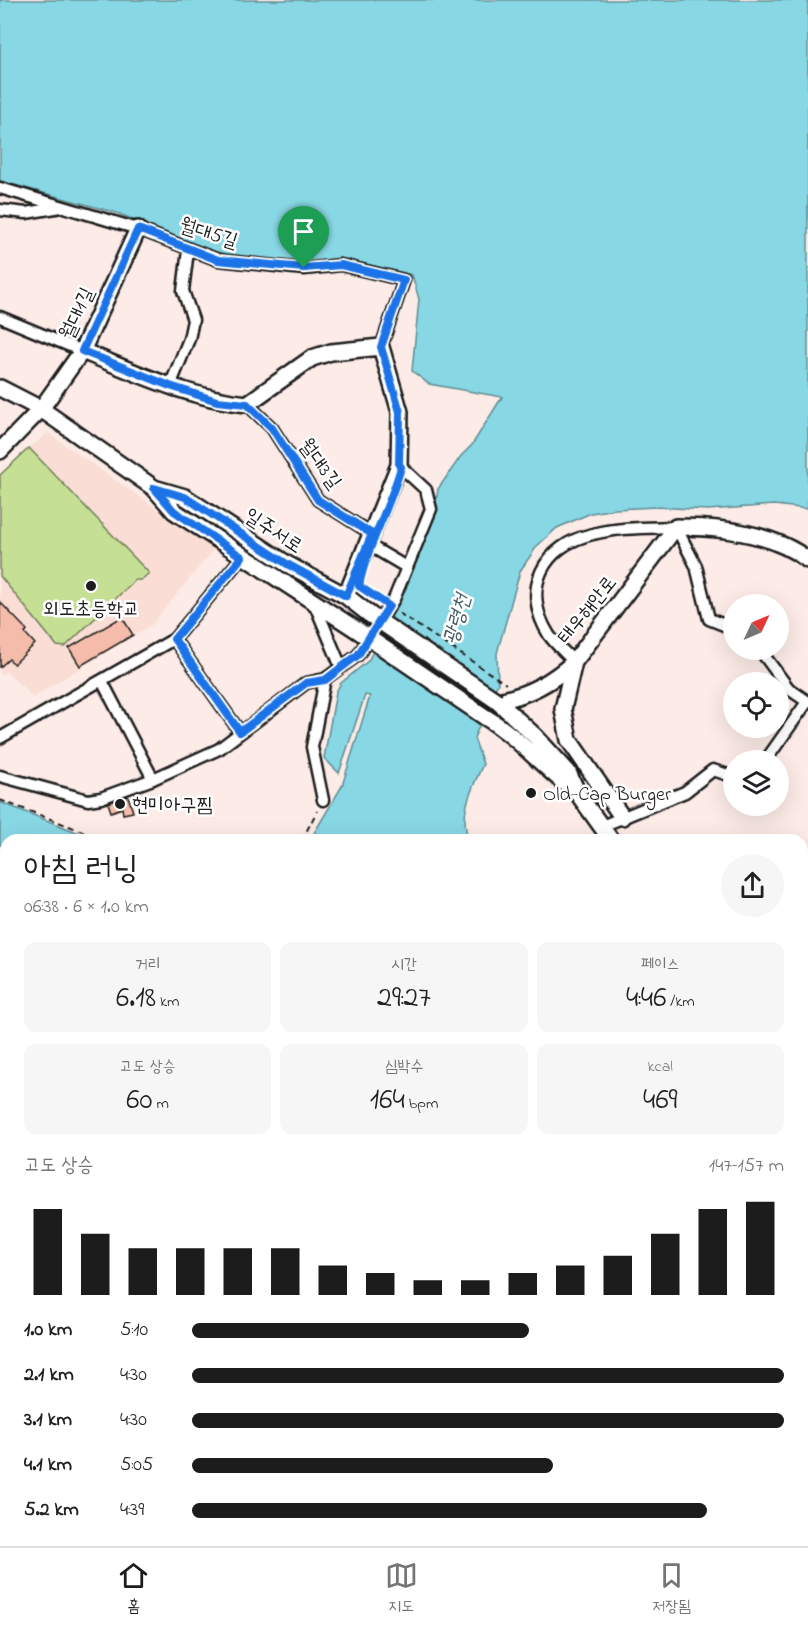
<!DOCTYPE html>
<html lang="ko">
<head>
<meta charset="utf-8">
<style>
  :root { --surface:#fff; --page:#f6f6f6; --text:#202124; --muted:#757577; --line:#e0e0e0; --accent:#1c1c1c }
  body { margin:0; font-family:"Indie Flower","Poor Story",sans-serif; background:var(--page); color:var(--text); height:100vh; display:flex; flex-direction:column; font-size:22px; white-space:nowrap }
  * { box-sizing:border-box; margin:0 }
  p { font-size:20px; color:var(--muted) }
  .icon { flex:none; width:33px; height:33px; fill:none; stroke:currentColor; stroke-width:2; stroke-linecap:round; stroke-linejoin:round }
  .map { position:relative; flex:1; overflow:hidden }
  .panel { position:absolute; left:0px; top:834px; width:808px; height:712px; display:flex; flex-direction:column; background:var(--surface); border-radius:18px 18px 0 0; box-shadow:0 6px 24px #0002 }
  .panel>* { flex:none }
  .needle { width:39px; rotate:46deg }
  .controls { position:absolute; left:723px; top:594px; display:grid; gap:12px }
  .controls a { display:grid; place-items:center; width:66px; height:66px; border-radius:50%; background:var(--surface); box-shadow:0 6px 24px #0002; font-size:30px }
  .pin { position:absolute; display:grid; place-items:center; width:51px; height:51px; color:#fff; margin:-62px -26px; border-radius:50% 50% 50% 0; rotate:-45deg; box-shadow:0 0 6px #0007 }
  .pin .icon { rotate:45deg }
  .round { display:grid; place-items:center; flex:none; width:63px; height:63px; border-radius:32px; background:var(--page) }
  .head { display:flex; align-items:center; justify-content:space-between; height:102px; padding:0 24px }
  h1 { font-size:33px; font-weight:600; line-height:45px }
  .stats { display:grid; grid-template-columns:repeat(3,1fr); gap:9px; height:102px; padding:6px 24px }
  .stats div { display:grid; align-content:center; border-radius:12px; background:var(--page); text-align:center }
  .stats b { font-size:30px; font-weight:600 }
  .stats small { font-size:16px; font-weight:400 }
  .stats p { font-size:16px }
  .chart { height:168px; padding:12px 24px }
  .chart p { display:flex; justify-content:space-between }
  .chart svg { width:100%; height:108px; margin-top:6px; stroke:var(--accent); stroke-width:6 }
  ul { padding:0 24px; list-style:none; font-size:20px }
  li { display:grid; grid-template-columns:96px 72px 1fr; align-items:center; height:45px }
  li i { height:15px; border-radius:8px; background:var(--accent) }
  .tab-bar { display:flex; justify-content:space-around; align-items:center; height:84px; border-top:2px solid var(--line); background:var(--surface); font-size:16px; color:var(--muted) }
  .tab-bar a { display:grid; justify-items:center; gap:3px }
  .tab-bar .current { color:var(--accent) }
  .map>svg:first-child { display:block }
</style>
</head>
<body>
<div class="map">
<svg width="808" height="1546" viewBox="0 0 808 1546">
  <rect width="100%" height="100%" fill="#fcebe6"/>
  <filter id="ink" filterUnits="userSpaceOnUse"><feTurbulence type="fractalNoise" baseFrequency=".0167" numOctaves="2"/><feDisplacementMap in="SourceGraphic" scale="12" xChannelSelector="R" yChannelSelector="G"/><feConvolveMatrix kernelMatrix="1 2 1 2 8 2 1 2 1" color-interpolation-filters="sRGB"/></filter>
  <g filter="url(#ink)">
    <path fill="#faddd4" d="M48,433L214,549L152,624L33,697L6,671L0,675V473Z"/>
    <path fill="#c5df95" stroke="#707e58" stroke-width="1.5" d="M29,448L149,573L141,580H135L65,647L57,646L0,576V475Z"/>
    <path fill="#88d7e4" stroke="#5d8c94" stroke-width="1.5" d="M0,0H808V509L774,505L708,510L656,507L615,509L591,513L557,528L537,546L520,571L497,653L498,683L474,738L483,764C472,789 458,813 469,840H310L342,786L370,696L365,695L339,773L324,758L336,692L341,683L368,661L395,610L435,509L438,489L461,456L472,445L502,397L429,384L412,371L419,299L412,275L340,258L305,263L233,256L206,249L117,213L0,181Z
      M0,802L97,840H6V846L0,845Z"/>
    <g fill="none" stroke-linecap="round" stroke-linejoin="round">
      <path stroke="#88d7e4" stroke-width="22" d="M742,1540L743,1546"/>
    </g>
    <path fill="#f5bcab" stroke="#1c1c1c" stroke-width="1.5" d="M0,602L27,630L25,633L35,644L14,664L9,659L0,667Z
      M122,617L133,635L80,666L69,648Z
      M128,796L133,812L123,814L122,808L111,812L108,803Z"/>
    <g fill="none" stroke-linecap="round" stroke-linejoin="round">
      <g stroke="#1c1c1c" stroke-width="15">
        <path id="street" d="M0,188L138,229L218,260L304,269L341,265L404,280L381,347
          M0,210L26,213L61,207
          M0,317L82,351
          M170,386L189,339L193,320L183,291L188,250
          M247,404L272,428L318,500L372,534
          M367,544L406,567
          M315,605L341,667
          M174,639L240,732
          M760,650L789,689L808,702
          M574,662C566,653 555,644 549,635C520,589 543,545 593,534C621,527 648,528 676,527L696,566L709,619L734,629
          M102,681L153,779
          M0,738L174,639L242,557
          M766,760L807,702
          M0,776L88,800L101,798L153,779L219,749L306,683L325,679L358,655L394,599L431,509L426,490L399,465
          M323,800L312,747L325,679
          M602,826L685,792L713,770L734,777
          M802,1044L808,1049
          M802,1091L808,1081
          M802,1195L808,1193
          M337,1540L338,1546
          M82,1546L91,1540"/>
      </g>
      <g stroke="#1c1c1c" stroke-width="20">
        <path id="secondary" d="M82,351C136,373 189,398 247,404L312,358L331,352L381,347L400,412L399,465L346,596
          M0,388L41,409L154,488L174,511L357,630
          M0,451L41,409L82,351L138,229
          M154,488L185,497L287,564L346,596L369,614
          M574,662L563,709L569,740L622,817
          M497,701C527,696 552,682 574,662L676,527C719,527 773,533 808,560
          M497,701L535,736L568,772L578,794L611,840
          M485,717C520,738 544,769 576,792
          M0,912L6,918
          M802,1236L808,1248
          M802,1421L808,1424"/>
      </g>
      <path stroke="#1c1c1c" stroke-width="2" stroke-dasharray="6 4.5" stroke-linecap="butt" d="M364,590L379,600
        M399,613L506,684
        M0,800L106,840
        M302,840L317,811"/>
      <use href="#street" stroke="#fff" stroke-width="10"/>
      <use href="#secondary" stroke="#fff" stroke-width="15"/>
      <g stroke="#1c1c1c" stroke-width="20" stroke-linecap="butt">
        <path id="secondary-bridge" d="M369,614L497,701
          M357,630L485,717"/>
      </g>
      <use href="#secondary-bridge" stroke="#fff" stroke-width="15"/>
    </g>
  </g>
  <g fill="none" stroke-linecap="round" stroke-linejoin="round" filter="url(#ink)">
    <g stroke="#fff" stroke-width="12">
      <path id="route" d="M138,229L218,260L304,268L341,265L404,280L381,347L400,412L399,465L401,467C390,508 367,545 359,586L389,606L358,655L325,680L306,683L240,732L174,639L242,557L174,511L154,488L185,497L287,564L346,596L372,534L318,500L272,428L247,404L217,401L170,386L82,351Z"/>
    </g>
    <use href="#route" stroke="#1a73e8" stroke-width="8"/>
  </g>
  <g fill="#1c1c1c" stroke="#fff" stroke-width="2">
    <circle cx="91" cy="586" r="6"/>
    <circle cx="531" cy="793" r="6"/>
    <circle cx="120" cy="804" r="6"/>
  </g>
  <g text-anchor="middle" stroke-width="5" stroke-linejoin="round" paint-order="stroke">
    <g font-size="20" fill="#1c1c1c" stroke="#fff">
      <text transform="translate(209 232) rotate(17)" y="7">월대5길</text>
      <text transform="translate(76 313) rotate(-65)" y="7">월대1길</text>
      <text transform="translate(321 463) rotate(54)" y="7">월대3길</text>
      <text transform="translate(274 530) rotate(33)" y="7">일주서로</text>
      <text transform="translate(586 609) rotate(-51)" y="7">태우해안로</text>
    </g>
    <g font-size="20" fill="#1c1c1c" stroke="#fff" text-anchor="start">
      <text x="91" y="615" text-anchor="middle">외도초등학교</text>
      <text x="543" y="800">Old-Cap Burger</text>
      <text x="132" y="811">현미아구찜</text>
    </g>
    <g font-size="21" font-style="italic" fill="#425d62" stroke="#fff">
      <text transform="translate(456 619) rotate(-74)" y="7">광령천</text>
    </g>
  </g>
</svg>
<div class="controls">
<a><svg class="needle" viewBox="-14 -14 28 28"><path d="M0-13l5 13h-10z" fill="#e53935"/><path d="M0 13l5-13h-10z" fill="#757577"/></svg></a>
<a><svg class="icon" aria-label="locate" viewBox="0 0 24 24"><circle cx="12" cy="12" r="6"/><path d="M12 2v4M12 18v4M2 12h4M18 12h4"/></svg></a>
<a><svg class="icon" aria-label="layers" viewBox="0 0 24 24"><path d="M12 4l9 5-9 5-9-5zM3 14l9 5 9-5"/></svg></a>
</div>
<div class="pin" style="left:304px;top:268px;background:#1e9e55"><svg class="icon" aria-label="arrive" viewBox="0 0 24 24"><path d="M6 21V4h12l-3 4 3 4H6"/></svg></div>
<section class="panel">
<div class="head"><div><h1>아침 러닝</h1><p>06:38 · 6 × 1.0 km</p></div><a class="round"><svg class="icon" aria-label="share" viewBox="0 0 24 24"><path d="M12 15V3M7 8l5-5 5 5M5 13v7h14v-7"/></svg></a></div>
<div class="stats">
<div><p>거리</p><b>6.18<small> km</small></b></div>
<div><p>시간</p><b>29:27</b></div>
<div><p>페이스</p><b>4:46<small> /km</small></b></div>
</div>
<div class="stats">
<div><p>고도 상승</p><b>60<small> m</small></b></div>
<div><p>심박수</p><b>164<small> bpm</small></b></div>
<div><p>kcal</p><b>469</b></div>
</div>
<div class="chart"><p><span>고도 상승</span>147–157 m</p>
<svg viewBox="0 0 160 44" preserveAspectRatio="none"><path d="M5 44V9M15 44V19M25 44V25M35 44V25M45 44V25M55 44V25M65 44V32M75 44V35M85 44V38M95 44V38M105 44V35M115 44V32M125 44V28M135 44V19M145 44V9M155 44V6"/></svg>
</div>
<ul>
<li><b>1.0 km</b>5:10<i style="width:57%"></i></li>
<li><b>2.1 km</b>4:30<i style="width:100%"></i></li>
<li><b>3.1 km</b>4:30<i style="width:100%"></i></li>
<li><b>4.1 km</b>5:05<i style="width:61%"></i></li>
<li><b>5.2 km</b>4:39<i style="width:87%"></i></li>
</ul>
</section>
</div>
<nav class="tab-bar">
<a class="current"><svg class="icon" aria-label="home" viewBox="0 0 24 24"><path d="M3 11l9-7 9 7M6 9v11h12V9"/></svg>홈</a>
<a><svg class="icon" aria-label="map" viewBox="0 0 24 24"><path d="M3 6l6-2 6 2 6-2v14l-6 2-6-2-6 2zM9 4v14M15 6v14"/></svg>지도</a>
<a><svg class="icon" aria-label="saved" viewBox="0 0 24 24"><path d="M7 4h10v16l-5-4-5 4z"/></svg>저장됨</a>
</nav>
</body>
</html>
